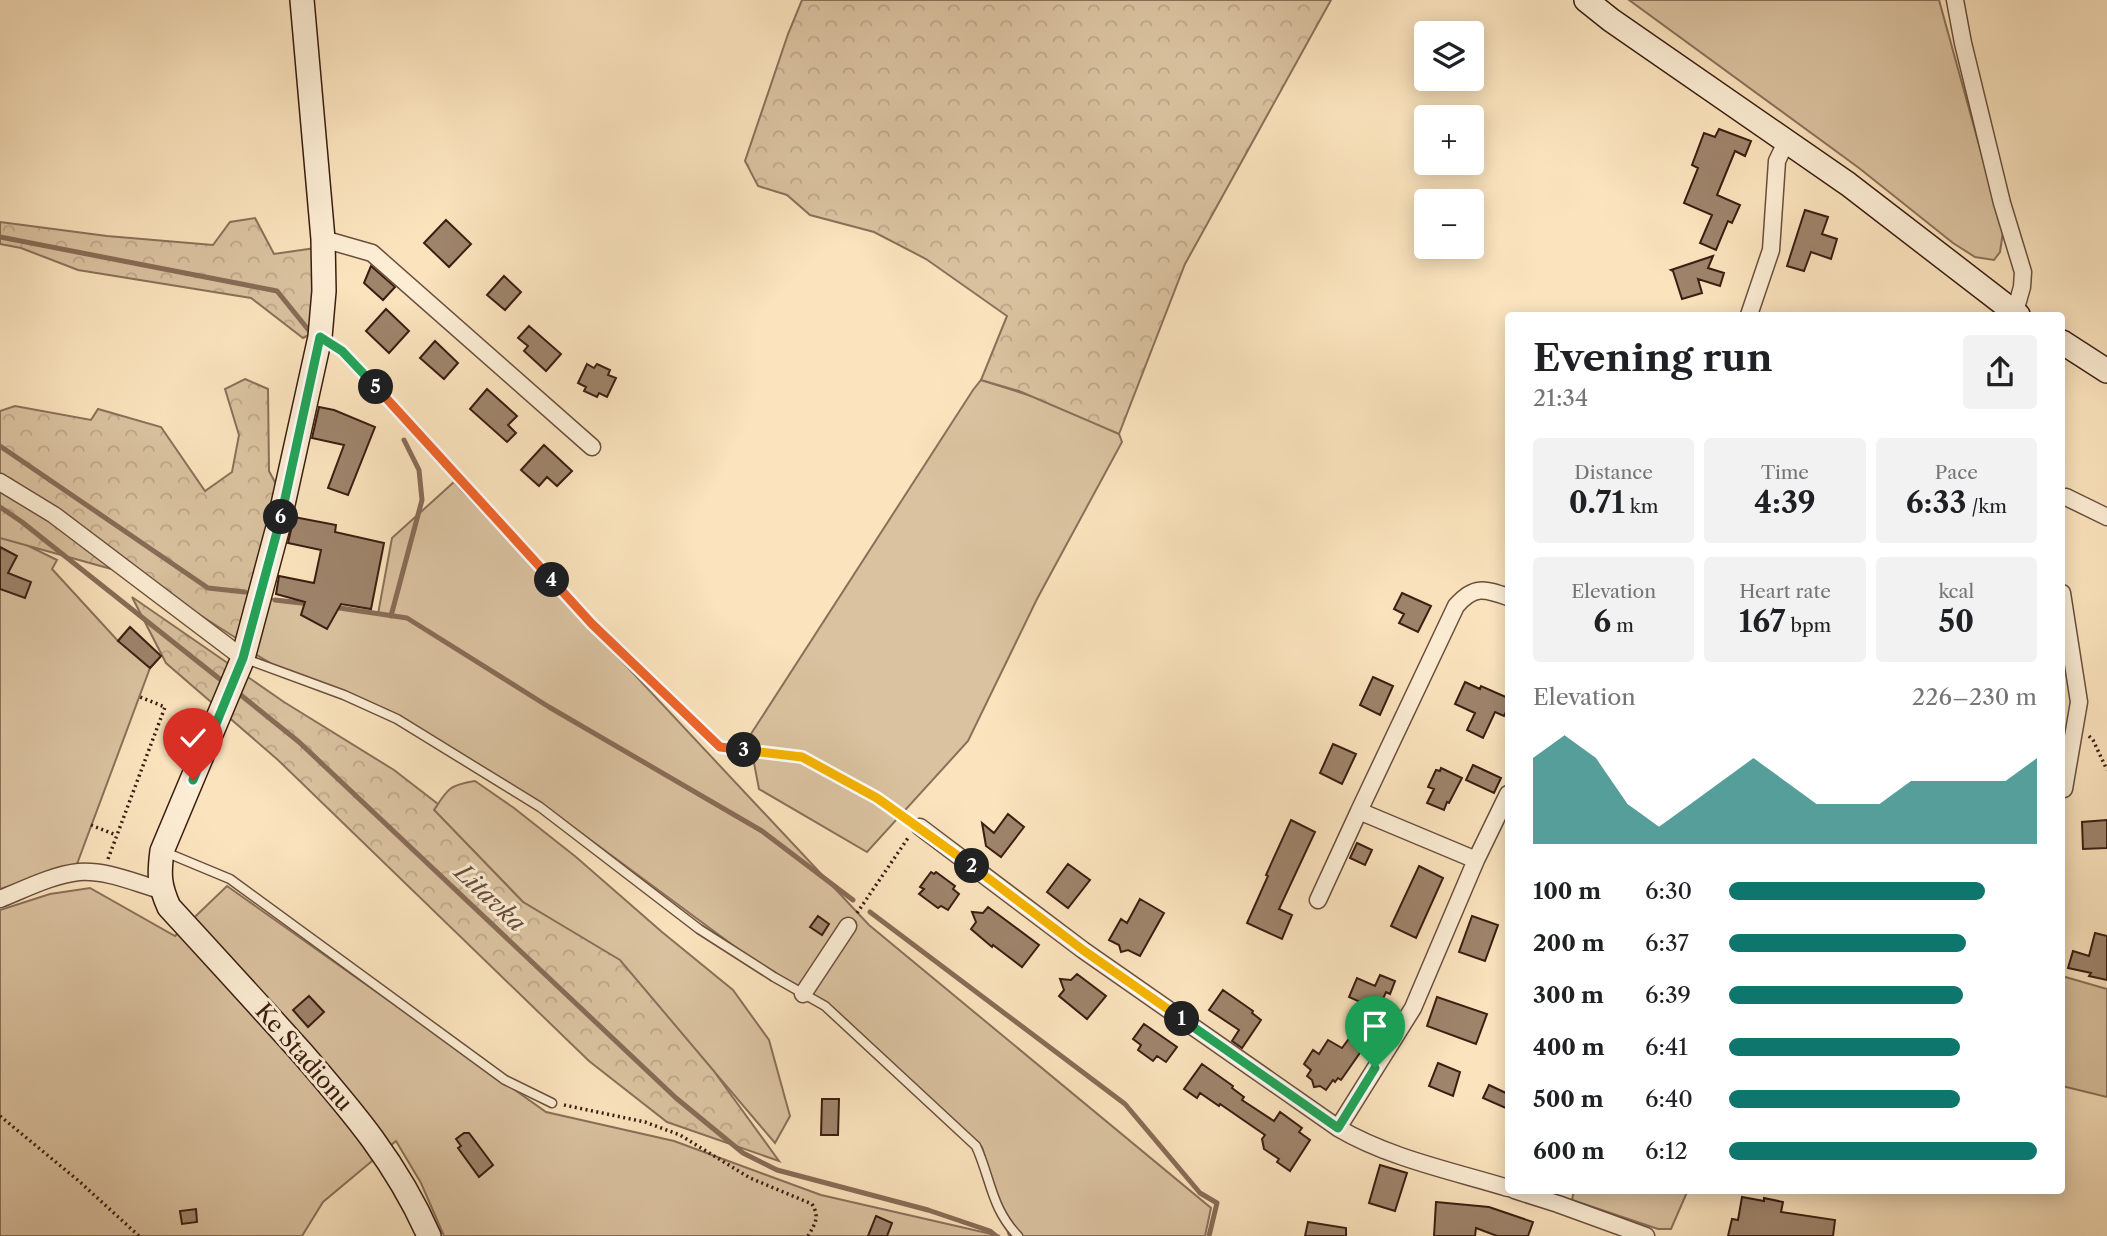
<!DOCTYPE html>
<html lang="en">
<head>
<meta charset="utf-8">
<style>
  :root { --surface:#fff; --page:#f2f2f2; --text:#202124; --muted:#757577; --accent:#0f766e }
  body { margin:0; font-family:"Libre Caslon Text",serif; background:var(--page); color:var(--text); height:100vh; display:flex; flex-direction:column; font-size:26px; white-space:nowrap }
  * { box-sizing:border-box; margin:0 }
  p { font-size:23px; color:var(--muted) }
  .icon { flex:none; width:38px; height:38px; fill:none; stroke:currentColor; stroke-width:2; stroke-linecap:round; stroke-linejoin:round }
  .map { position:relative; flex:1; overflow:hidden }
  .sheet { position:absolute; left:1505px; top:312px; width:560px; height:882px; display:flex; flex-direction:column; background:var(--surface); border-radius:7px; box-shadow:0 4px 18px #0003 }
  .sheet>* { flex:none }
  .tools { position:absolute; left:1414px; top:21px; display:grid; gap:14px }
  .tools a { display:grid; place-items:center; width:70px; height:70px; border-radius:7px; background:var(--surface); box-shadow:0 4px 18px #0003; font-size:35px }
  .pin { position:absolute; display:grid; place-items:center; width:60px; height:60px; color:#fff; margin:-72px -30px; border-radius:50% 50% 50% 0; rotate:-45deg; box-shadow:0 0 7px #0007 }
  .pin .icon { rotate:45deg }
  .km { position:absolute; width:35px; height:35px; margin:-18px; border-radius:50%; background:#222; color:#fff; font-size:19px; line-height:35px; text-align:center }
  .round { display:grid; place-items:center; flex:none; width:74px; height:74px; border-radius:7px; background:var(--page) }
  .head { display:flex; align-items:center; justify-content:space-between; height:119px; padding:0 28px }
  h1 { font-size:38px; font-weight:700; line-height:52px }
  .figures { display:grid; grid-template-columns:repeat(3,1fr); gap:10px; height:119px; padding:7px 28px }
  .figures div { display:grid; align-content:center; border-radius:7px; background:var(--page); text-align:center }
  .figures b { font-size:30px; font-weight:700 }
  .figures small { font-size:19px; font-weight:400 }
  .figures p { font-size:19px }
  .chart { height:196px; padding:14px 28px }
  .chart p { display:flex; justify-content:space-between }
  .chart svg { width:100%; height:126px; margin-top:7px; fill:var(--accent); opacity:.7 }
  ul { padding:0 28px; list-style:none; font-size:23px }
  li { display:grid; grid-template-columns:112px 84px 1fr; align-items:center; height:52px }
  li i { height:18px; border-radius:9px; background:var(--accent) }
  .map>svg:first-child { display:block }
</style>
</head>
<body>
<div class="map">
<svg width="2107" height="1236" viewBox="0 0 2107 1236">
  <defs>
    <pattern id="forest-crowns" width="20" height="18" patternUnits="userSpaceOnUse" patternTransform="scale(1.75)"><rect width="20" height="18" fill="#dac2a0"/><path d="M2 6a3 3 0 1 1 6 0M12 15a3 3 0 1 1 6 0" fill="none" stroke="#bca689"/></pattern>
  </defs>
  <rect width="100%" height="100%" fill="#fae3bd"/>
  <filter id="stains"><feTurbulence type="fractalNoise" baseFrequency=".00286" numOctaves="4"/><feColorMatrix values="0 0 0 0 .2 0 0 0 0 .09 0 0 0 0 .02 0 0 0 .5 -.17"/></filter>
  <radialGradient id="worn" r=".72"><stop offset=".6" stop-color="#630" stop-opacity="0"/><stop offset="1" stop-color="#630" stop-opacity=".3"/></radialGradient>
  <path fill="#dac2a0" stroke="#8a7059" stroke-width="2" d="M1629,0H1939L2003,232L2000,252L1994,260L1975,257L1953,243L1859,168Z
    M981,380L1047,401L1119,434L1122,442L1037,599L968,741L867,852L759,789L749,737L973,390Z
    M454,482L869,925L1211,1208L1205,1236H1009L982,1147L827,1004L773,975L542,804L387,710L294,677L250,651L263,598L378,614L392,538Z
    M0,532L57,560L52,569L118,641L130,627L161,656L150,668L77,864L0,889Z
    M475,781L514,808L576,857L662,932L733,990L769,1040L790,1116L775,1143L620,961L523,902L434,810C448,788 450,785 475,781Z
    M227,886L546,1112L674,1141L821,1195L1000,1236H444L421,1183L396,1141L323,1202L302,1236H0V910L50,894L90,888L175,936Z
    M2062,976L2107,989V1097L2062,1086Z
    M1574,1190H1688L1671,1229H1658L1572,1200Z"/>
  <path fill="url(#forest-crowns)" stroke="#8a7059" stroke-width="2" d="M802,0H1331L1185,264L1119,434L1019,391L981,380L1007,316L926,259L874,232L810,215L787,195L758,186L745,161L788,34Z
    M255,218L274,254L316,248L329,325L303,338L251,298L78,270L21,248L0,244V222L107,236L213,245L230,222Z
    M245,379L268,389L269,471L284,499L247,645L140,577L0,538V411L15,406L91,420L98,409L161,427L205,491L232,472L239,435L225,389Z
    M132,597L284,702L394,770L438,804L434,810L523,902L620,960L713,1070L779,1161L667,1122L589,1061L278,760L166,663Z"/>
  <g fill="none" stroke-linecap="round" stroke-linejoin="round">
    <path stroke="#876c56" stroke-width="5" d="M0,237L277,291L311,333
      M0,446L208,588L245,592
      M0,507L22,522L226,684
      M275,600L310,604
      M333,607L407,618L549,707L762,831L853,900
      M391,616L422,500L419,470L404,440
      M237,692L299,742L676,1098L743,1153L777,1170L928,1210L990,1231L996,1236
      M870,912L1125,1104L1200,1193L1217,1203L1209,1236"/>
  </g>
  <path fill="#9e846b" stroke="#3b1e12" stroke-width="2" d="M1719,129L1751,141L1745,156L1735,151L1717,195L1740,205L1732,223L1728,221L1716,250L1700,243L1712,215L1684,203L1698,168L1692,165L1704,133L1715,137Z
    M1805,210L1828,217L1822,234L1837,239L1831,259L1811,252L1804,271L1787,266Z
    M446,220L471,244L449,267L424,243Z
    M1713,256L1708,268L1724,273L1720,286L1698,279L1702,293L1682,299L1673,271L1671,270Z
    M371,266L395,287L383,300L364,283Z
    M504,276L521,292L505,310L487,295Z
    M386,309L409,331L389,353L366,331Z
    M529,326L561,354L546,371L524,351L528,346L518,338Z
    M435,341L458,363L444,379L420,358Z
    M587,364L594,368L597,364L610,370L608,375L616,378L607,397L599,393L597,397L584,391L586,387L578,383Z
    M487,389L517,416L508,425L516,433L507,442L470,409Z
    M319,407L334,410L375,427L348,495L328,488L344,445L312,438Z
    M544,445L572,471L557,486L547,477L539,486L521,470Z
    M294,517L336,525L335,532L384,543L371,609L341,604L327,629L301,615L305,602L276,594L279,576L314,583L321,550L288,543Z
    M0,547L17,556L8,573L31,582L25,598L0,589Z
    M1402,593L1431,606L1418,632L1399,623L1404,614L1394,609Z
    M130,627L161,656L150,668L118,641Z
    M1373,677L1393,686L1380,715L1360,705Z
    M1465,682L1480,689L1481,686L1508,698V708L1504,716L1495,712L1483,738L1467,730L1475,713L1455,704Z
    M1333,744L1356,754L1342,784L1320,773Z
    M1473,765L1501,778L1494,793L1466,780Z
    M1441,768L1462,778L1449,803L1447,802L1444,810L1427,803L1434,789L1428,787L1436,770L1440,771Z
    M1008,814L1024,827L1001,857L986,846L982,823L994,833Z
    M1291,820L1315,832L1279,909L1292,915L1282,939L1247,923L1268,876L1266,875Z
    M2107,820V848L2083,849L2082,822Z
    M1357,843L1372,850L1365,865L1350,858Z
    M1068,864L1090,880L1068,908L1047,892Z
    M1419,866L1443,878L1416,938L1391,926Z
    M931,872L934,874L936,872L955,886L953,889L959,894L948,910L941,906L938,908L919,894L924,889L920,887Z
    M1140,899L1164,913L1140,956L1128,950L1121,952L1119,945L1109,940L1121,919L1127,923Z
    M988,907L1039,945L1022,967L993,945L992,947L971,929L976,922L972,912L983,913Z
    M818,916L829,924L822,935L810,927Z
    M1472,916L1498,925L1485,961L1459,952Z
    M2095,933L2107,936V980L2089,976L2091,973L2068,968L2073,951L2089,956Z
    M1077,974L1106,996L1087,1019L1059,996L1064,990L1060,979L1071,980Z
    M1380,975L1395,981L1390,994L1386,992L1378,1010L1349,997L1357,978L1375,986Z
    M1223,990L1253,1011L1252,1013L1261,1020L1242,1048L1232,1041L1239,1030L1209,1010Z
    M309,996L324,1012L308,1027L293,1010Z
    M1437,997L1487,1014L1476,1044L1427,1026Z
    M1144,1024L1177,1047L1166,1062L1157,1056L1153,1061L1138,1050L1141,1045L1133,1039Z
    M1356,1029L1374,1041L1366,1053L1362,1050L1341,1080L1338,1078L1335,1082L1333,1080L1326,1090L1320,1086L1314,1087L1312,1080L1307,1076L1311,1070L1304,1064L1313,1050L1319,1054L1328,1040L1342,1048Z
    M1438,1063L1460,1072L1453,1096L1429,1086Z
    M1202,1064L1233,1086L1232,1088L1244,1097L1242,1100L1274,1121L1280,1112L1302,1128L1299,1132L1310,1140L1290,1171L1277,1162L1279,1159L1264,1149L1262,1139L1265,1135L1220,1104L1219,1106L1200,1093L1197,1098L1184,1089Z
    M1489,1085L1508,1094V1109L1483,1098Z
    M822,1099H839L838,1135H821Z
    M464,1133H469L493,1165L479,1177L458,1148L461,1146L456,1139Z
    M1380,1165L1407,1173L1395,1211L1369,1203Z
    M1742,1197L1764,1201V1198L1783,1202L1781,1212L1835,1220L1833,1236H1728L1732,1219L1738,1220Z
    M1436,1202L1489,1207L1533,1222L1528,1236H1497L1476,1228L1475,1236H1434Z
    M196,1209L197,1222L182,1224L180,1211Z
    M876,1216L892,1223L887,1236H868Z
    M1308,1222L1346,1228V1236H1305Z"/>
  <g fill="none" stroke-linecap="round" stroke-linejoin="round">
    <g stroke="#6b4f3d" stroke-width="11">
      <path id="lane" d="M246,659L344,695L397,719L540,807L699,929L774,977L825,1006L976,1146C991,1179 991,1208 1018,1236
        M165,852L230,879L505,1080L552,1103"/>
    </g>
    <g stroke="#6b4f3d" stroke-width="19">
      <path id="street" d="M1955,0L1963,43L2002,203L2023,272L2022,287L2014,315
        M323,239L372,253L592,447
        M1749,315L1771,250L1777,161L1787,140
        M0,482L54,515L243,658
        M2062,497H2066L2107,517
        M2062,593L2079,702L2064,789
        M920,827L1083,950L1338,1128C1389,1158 1452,1171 1508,1188
        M1476,860L1359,811L1456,606C1474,585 1485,589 1508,597
        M0,899C25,889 52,875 79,872C107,870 135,883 161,890
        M1318,900L1359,811
        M803,994L848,926
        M1338,1128L1413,1008L1476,860L1508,794
        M1514,1190L1558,1204L1646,1236"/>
    </g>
    <g stroke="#3b1e12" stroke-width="26">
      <path id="secondary" d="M302,0L323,239L324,291L320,337L278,527L243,658L162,851C159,874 159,885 169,907C214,956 258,1004 302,1053C353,1112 397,1163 429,1236
        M1586,0L1611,20L1848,184L2018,315
        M2062,342L2107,371"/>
    </g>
    <path stroke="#3b1e12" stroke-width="3.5" stroke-dasharray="2 3.5" stroke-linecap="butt" d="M337,347L343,351L592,624L721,747L802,757L877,798L908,819
      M2089,736L2093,740L2107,770
      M91,825L116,835
      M108,859L165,707L140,697
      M857,913L908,838
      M564,1105L645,1122L680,1135L750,1178L812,1204C820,1217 815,1224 808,1236
      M0,1116L80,1182L139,1236"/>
    <use href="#lane" stroke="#fcedd4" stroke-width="8"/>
    <use href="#street" stroke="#fcedd4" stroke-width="16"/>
    <use href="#secondary" stroke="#fcedd4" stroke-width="23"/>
  </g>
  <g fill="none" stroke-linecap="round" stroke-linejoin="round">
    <g stroke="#fff" stroke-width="14">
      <path id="split-1" d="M1182,1019L1338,1128L1375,1068"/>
    </g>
    <g stroke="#fff" stroke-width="14">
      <path id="split-2" d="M972,866L1083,950L1182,1019"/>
    </g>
    <g stroke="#fff" stroke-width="14">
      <path id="split-3" d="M744,750L802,757L877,798L972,866"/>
    </g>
    <g stroke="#fff" stroke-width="14">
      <path id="split-4" d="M552,580L592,624L720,747L744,750"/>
    </g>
    <g stroke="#fff" stroke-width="14">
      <path id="split-5" d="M376,387L552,580"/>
    </g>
    <g stroke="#fff" stroke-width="14">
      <path id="split-6" d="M281,517L320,337L342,351L376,387"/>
    </g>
    <g stroke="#fff" stroke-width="14">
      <path id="split-7" d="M193,780L243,658L281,517"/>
    </g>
    <use href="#split-1" stroke="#22a559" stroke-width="9"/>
    <use href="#split-2" stroke="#f5b400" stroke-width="9"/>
    <use href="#split-3" stroke="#f5b400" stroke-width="9"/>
    <use href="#split-4" stroke="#f0652b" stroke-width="9"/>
    <use href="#split-5" stroke="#f0652b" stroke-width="9"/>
    <use href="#split-6" stroke="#22a559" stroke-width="9"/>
    <use href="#split-7" stroke="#22a559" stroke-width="9"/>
  </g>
  <g text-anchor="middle" stroke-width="6" stroke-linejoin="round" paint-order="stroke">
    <g font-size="23" fill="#3b1e12" stroke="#fcedd4">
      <text transform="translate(304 1057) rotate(49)" y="8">Ke Stadionu</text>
    </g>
    <g font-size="24" font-style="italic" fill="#674c3a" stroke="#fcedd4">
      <text transform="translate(490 898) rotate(43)" y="8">Litavka</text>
    </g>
  </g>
  <rect width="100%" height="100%" filter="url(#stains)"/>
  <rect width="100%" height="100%" fill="url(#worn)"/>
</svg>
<div class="tools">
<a><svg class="icon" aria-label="layers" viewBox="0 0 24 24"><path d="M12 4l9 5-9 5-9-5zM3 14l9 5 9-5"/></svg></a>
<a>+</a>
<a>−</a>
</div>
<div class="pin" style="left:1375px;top:1068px;background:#1e9e55"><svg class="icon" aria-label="arrive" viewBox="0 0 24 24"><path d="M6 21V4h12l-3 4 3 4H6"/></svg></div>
<div class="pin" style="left:193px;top:780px;background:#d93025"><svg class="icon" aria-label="check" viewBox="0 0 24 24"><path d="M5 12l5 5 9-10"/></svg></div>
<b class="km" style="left:1182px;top:1019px">1</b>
<b class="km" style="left:972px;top:866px">2</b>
<b class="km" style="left:744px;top:750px">3</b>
<b class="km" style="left:552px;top:580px">4</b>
<b class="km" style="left:376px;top:387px">5</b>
<b class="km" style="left:281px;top:517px">6</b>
<section class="sheet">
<div class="head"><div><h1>Evening run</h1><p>21:34</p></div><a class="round"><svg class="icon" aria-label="share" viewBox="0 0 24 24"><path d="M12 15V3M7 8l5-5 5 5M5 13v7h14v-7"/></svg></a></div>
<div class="figures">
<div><p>Distance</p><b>0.71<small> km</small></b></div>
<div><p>Time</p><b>4:39</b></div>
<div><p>Pace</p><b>6:33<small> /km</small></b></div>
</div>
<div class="figures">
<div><p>Elevation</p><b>6<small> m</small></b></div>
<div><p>Heart rate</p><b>167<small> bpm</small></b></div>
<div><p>kcal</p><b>50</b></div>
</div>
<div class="chart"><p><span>Elevation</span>226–230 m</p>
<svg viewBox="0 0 160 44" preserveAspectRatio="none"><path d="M0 44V14L10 6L20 14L30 30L40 38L50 30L60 22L70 14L80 22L90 30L100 30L110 30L120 22L130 22L140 22L150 22L160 14V44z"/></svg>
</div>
<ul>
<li><b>100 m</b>6:30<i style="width:83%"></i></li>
<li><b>200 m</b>6:37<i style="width:77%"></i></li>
<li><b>300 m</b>6:39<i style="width:76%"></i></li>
<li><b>400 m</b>6:41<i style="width:75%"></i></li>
<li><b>500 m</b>6:40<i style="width:75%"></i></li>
<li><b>600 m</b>6:12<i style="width:100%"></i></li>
</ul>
</section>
</div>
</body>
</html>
